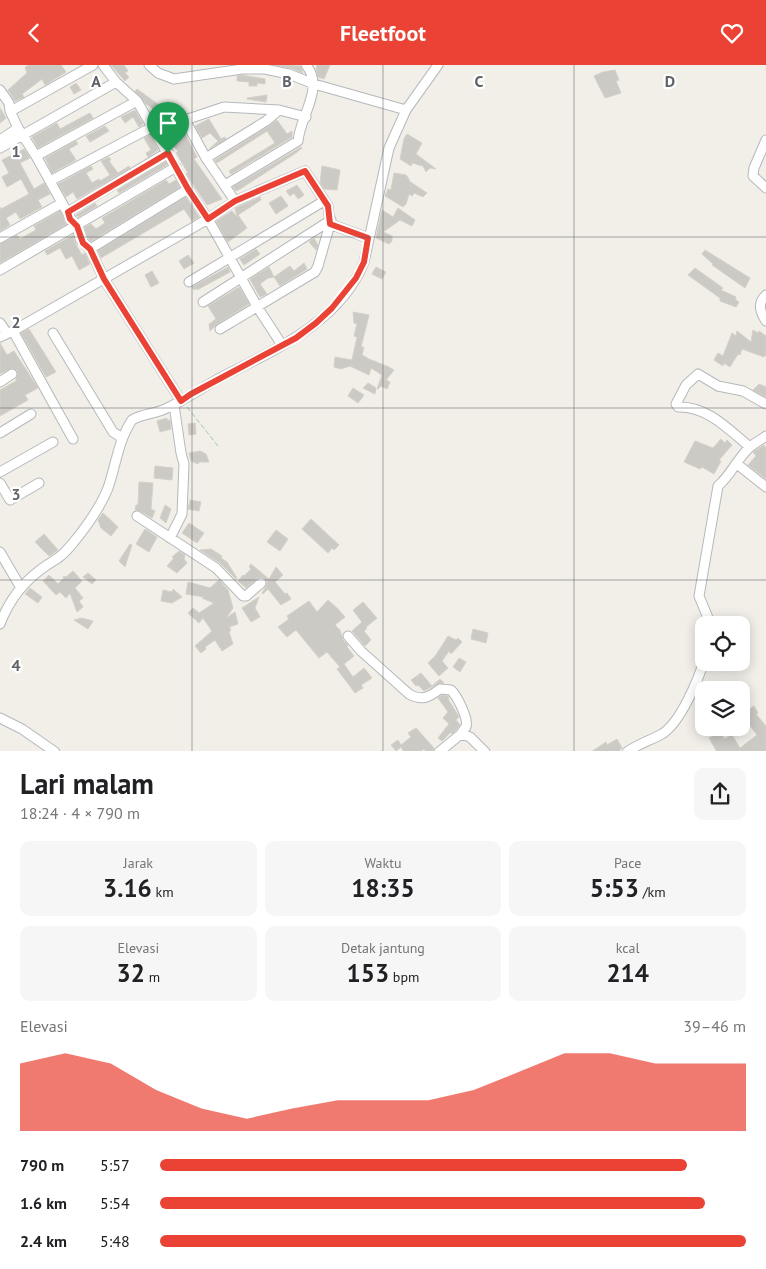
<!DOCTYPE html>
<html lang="id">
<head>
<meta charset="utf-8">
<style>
  :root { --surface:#fff; --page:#f6f6f6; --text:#202124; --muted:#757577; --accent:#ea4335 }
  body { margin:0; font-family:"PT Sans",sans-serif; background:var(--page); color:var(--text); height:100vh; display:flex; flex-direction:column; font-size:19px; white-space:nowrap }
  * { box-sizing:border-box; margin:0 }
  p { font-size:16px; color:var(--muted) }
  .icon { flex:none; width:28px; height:28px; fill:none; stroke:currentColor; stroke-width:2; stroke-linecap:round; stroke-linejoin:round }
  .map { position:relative; height:686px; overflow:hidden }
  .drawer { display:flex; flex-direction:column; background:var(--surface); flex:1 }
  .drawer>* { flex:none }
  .tools { position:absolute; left:695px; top:551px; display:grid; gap:10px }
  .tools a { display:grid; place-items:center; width:55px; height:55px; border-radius:10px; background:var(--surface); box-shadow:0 2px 12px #0003; font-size:25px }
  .pin { position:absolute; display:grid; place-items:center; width:42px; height:42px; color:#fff; margin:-51px -21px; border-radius:50% 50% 50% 0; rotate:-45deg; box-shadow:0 0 5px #0007 }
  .pin .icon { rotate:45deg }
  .round { display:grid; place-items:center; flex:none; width:52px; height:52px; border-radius:10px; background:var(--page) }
  .headline { display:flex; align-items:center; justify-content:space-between; height:85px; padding:0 20px }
  h1 { font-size:28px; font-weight:600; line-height:38px }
  .stats { display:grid; grid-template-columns:repeat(3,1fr); gap:8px; height:85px; padding:5px 20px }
  .stats div { display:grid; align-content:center; border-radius:10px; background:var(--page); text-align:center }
  .stats b { font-size:25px; font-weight:600 }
  .stats small { font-size:14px; font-weight:400 }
  .stats p { font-size:14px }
  .chart { height:140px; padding:10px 20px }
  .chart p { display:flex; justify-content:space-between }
  .chart svg { width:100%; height:90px; margin-top:5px; fill:var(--accent); opacity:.7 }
  ul { padding:0 20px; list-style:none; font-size:16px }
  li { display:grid; grid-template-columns:80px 60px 1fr; align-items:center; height:38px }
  li i { height:12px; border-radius:6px; background:var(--accent) }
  header { display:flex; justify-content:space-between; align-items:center; height:65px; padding:0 20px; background:var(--accent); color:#fff; font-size:22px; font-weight:600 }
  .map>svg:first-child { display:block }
</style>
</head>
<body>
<header><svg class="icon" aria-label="back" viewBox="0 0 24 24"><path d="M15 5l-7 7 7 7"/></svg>Fleetfoot<svg class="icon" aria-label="heart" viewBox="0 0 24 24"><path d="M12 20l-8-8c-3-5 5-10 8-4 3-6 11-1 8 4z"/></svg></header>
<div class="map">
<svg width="766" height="687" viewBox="0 0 766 687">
  <rect width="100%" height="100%" fill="#f1efe8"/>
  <path fill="#cccac5" stroke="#d6d1c6" d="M29,0H61L66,7L45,20L42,14L22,29L24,32L15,36L8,25L27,8L25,2Z
    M111,0H124L128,6L125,8L129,12L125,16Z
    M276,0L300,1L303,8L291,3Z
    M317,0H330L324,14L318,12L316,4Z
    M615,5L619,15L616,16L621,28L605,33L594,11L603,7Z
    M242,10L265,14V19L257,18V21H249V17L237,16V11Z
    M76,18L81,25L74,29L70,22Z
    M137,24L159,40L156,46L146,39L135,26Z
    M267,30L266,37L247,34V33Z
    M0,43L6,53L0,58Z
    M135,45L143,59L139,62L133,52L125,58L121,52Z
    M90,48L93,53L38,83L32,72L57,58L60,64Z
    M209,54L221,74L225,72L226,74L209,84L218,76L210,68L202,73L195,61Z
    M277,55L287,69L292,66V72L231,109L229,106L275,78L267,66L217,98L215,95L269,61Z
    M105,61L109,66L90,77L86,71Z
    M182,63L197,92L194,94L222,134L207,140L186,109L188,108L176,88L178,86L170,78L164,67L169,64L172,69Z
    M407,69L422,78L416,89L436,104L430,103L426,107L423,101L412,98L411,101L400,94L404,74Z
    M150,70L158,85L148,92L146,88L151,85L144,73Z
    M76,76L78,79L69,84L76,95L52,108L45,93Z
    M301,82L302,83L296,88L240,124L236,126L233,122Z
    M24,84L30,93L20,98L34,124L44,118L50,129L38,135L42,142L20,154L16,147L6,153L10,160L0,166V142L1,144L29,129L21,114L7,122L2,112L9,108L2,95Z
    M109,92L111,95L109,96L118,108L129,101L130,103L77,134L73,127L66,132L58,119L91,101L93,104L86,108L92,118L99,114L100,116L110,110L101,96Z
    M165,96L167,100L119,128L117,125Z
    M322,101L340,105L337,125L324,124L320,118Z
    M394,108L406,110L409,114V116L427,128L423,132L414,128L412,131L409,129L406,139L403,142L385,131L388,124L391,125Z
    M166,115L169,119L176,115L180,122L91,176L86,171L84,163L91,159L96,164L105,158L102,153Z
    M297,120L304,130L298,134L294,128L290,131L286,126Z
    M281,131L288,141L276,149L269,138Z
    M186,132L199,152L192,156L184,144L101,193L98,186Z
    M260,132L261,135L238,150L247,163L228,177L216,156L232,146L237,152L235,143Z
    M95,138L97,141L78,152L76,150Z
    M398,143L415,155L412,161L400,155L383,167L392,171V176L389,179L376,173L382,145L393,152Z
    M60,146L67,159L0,198V179L16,171H18L20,174L36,165L34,161Z
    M73,170L74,176L82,190L85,188L90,199L79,205L72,191L66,194L60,183L47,190L45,186Z
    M314,173L318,180L316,185L309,177Z
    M256,184L260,189L244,200L240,194Z
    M705,185L750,213L745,223L712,200L713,199L702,189Z
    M188,190L194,198L184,204L179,196Z
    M304,198L307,204L280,221L274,212L290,201L294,206Z
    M228,202L230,207L197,225V223L194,225L192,222Z
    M269,202L274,212L268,213L260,219L267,229L260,232L250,214Z
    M376,202L386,207L382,214L372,209Z
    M695,203L723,223L721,225L736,232L735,234L739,237L736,242L720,236V233L688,210Z
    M152,206L159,218L151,222L145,210Z
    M239,222L249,239L217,259L210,266L209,259L216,254L208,241Z
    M353,247L369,250L361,282H364L362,290L369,294L389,302L394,305L386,315L390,317L387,324L381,321L378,324H377L382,310L371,303L369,310L350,301L341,304L334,302L335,292L352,295L357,272L354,271L357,259L354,258Z
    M29,264L56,307L46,312L21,268Z
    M753,265L758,268L759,266L766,271V290L764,292L742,284L740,290L738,289L730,302L724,298L723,301L714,295L718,288L723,291L732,268L736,271L737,266L751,277Z
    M0,278L7,290L14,286L38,323L25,330L28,335L0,351V325L16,316V314L18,309L17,305L12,303L0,309Z
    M368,318L376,323L375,329L363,323Z
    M759,319L766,322V332L753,325Z
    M353,323L364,330L358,338L348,331Z
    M167,353V355H170L171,364L160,367L157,356Z
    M195,358L196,369L189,370L188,359Z
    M721,374L725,378L727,375L732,380L719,395L721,396L714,409L702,402L700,404L684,397L695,376L713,383Z
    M764,380L766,383V414L748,400L756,391L753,387Z
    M200,386L206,389L209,397H199L198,399L191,396L189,388Z
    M155,401L173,403L172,415L154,413Z
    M139,417L153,418L151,444L155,446L152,453L140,446L135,445L136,440H138Z
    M190,435L201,437L199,446L188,444Z
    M165,440L171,444L166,458L160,453Z
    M103,448L118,462L111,471L101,463L98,455Z
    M311,454L339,480L334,485L332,483L328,488L302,464Z
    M189,458L204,468L197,478L182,468Z
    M145,464L157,472L149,487L136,479Z
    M276,465L288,474L280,486L267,477Z
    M44,469L58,485L49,491L35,477Z
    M130,479L132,480L125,502L119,496Z
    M211,484L222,491L221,493L227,497L237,513L236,514L220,498L200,485Z
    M179,486L185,490L184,494L187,498L177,508L167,501L174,493L172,492Z
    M251,499L269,514L276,502L283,510L275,517L285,529L287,528L291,534L281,540L268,524L263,529L262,528L267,520V516L263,512L257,513L246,523L238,516L243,510L244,511L251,504L249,502Z
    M73,506L82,516L75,523L83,533L79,536L83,542L77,547L70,528L66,533L60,527L56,530L43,516L49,510L58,519L64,513L63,511L66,512Z
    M88,508L96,515L92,519L83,512Z
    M219,515L228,525L233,543L226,553L235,547L238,559L229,562L231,565L229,567L233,579L222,586L215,575L205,582L206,584L201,588L195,581L212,566L203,553L199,558L188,548L193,543L199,548L214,538L202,533L204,532L186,529L188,517L210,523Z
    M30,523L42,532L38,538L25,529Z
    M173,524L182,532L172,538L161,536L163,525L172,527Z
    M259,532L255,543L260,552L251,557L242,543Z
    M328,535L338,544L345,552L335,560L340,565L343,575L348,580L347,582L354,591L344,599L353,612L364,603L372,613L361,620L363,623L355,628L337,604L340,602L327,587L319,593L296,565L287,572L278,562L289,554L287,551L309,536L317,547Z
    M363,537L377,553L366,562L367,563L364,566L371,575L365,581L352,566L362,557L353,545Z
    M82,553L93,556L88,564L74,555Z
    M473,564L488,568L486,578L471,574Z
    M448,571L456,575L458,573L462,577L451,589L449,586L442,596L448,603L439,611L428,598L436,590Z
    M459,593L466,597L460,607L453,602Z
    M421,608L432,621L440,614L444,618L437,619L424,626L418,620L416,621L411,615Z
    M442,630L448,631L449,633L448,634L458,650L459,652L456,655L460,660L456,665L452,669L451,667L442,676L438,673L449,659L443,653L448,647L438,633Z
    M754,641L758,648L756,649L766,661V687H717L709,673L721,667L724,674L732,670L740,683L757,670L748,658L751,656L745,647Z
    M416,663L434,683L433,687H426L424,684L420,687H404L401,682L396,686L391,680L398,675L401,680L411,672L408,668Z
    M617,674L622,683L618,687H591L606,677L607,680Z"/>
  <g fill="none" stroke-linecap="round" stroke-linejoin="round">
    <g stroke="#b5b8bc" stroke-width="11">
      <path id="street" d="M103,0L116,17L137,36L188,124L208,154L258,243L282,280
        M149,0L158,8L174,14L242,4H265L289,9L314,19L406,45
        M0,25L9,38L10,46L18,63L36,91L71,154L77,161L80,174L90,184L104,214L181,336
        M11,46L93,0
        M185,55L206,93L235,136
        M150,57L185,55L224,42L279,45L306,52
        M0,75L18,63
        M766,75L754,103L753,111L766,123
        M0,83L116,17
        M36,91L137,36
        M206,93L266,56L279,45
        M50,116L152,62
        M225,120L298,76C300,51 325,23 306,0
        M68,147L168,87
        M0,173L62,138
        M90,184L188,124
        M0,205L176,102
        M189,217L324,136
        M766,230C757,238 760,247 766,256
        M203,237L331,155
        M0,258L7,268
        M220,264L315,207L318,201L330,159
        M13,266L73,374
        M53,268L113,367L122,373
        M0,272L13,266L208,154L235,136L305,106L328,141L330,159L368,173
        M0,317L12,309
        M0,368L31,349
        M750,382C729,365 708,341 678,342L676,339L686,320L698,309L718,321L743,326L766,339
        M737,399L766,422
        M0,407L53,377
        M0,418L10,435L39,418
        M137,451L216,503L243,531H246L261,518
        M170,473L182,449L184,399L181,388L174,340
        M0,487L21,523
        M0,559C9,535 26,514 47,500C60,492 63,490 73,478C87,461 100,443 108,423C116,400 118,376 132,355C142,349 154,349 165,344C183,336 200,324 218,314C272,286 340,258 364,197L389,83L406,45L438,0
        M711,560L699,531L718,421C731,410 737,394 749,383C754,378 761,375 766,371
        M348,571L361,586L409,629C422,636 428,633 440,624L451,625C457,631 469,654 466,662C465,663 461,668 461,669
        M0,653L22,664L55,687
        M439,687L461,669L470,672L485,687
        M627,687C638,679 651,675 662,669C680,658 699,614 704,595"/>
    </g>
    <path stroke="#9cc7a9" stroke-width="1" stroke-dasharray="5 2.5" stroke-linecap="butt" d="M187,342L218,381"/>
    <use href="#street" stroke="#fff" stroke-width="9"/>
  </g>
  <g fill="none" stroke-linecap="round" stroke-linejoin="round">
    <g stroke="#fff" stroke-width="10">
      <path id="route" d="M168,88L188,124L208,154L235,136L305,106L328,141L330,159L368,173L364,197L356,213L332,243L316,258L296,273L191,329L181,336L104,214L90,184L83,178L77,161L70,154L68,147Z"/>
    </g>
    <use href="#route" stroke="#ea4335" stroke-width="6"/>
  </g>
  <path fill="none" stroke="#5f6368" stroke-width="1" stroke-opacity="0.55" d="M192,0V687M383,0V687M574,0V687M0,172H766M0,343H766M0,515H766"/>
  <g font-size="16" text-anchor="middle" font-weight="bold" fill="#5f6368" stroke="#fff" stroke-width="4.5" stroke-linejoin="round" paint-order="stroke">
    <text x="96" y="22">A</text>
    <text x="287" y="22">B</text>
    <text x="479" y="22">C</text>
    <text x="670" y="22">D</text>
    <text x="16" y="92">1</text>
    <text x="16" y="263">2</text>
    <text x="16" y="435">3</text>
    <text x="16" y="606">4</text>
  </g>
</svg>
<div class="tools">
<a><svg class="icon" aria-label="locate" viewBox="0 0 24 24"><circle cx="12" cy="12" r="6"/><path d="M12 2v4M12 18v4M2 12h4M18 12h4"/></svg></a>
<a><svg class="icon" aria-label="layers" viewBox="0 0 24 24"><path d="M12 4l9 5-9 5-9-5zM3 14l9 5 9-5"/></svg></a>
</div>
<div class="pin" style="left:168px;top:88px;background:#1e9e55"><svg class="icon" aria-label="arrive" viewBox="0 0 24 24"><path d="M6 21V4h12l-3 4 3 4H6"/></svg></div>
</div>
<section class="drawer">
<div class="headline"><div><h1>Lari malam</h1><p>18:24 · 4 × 790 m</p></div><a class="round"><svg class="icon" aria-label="share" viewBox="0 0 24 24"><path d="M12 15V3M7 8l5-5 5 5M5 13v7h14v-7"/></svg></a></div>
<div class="stats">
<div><p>Jarak</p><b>3.16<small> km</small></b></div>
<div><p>Waktu</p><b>18:35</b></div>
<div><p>Pace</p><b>5:53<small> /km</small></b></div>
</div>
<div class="stats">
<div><p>Elevasi</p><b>32<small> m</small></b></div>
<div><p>Detak jantung</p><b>153<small> bpm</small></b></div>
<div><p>kcal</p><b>214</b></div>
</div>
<div class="chart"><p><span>Elevasi</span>39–46 m</p>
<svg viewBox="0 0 160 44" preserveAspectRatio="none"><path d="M0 44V11L10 6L20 11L30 24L40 33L50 38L60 33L70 29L80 29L90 29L100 24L110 15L120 6L130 6L140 11L150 11L160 11V44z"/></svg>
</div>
<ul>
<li><b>790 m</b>5:57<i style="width:90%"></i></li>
<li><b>1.6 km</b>5:54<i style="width:93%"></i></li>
<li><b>2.4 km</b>5:48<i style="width:100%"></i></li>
</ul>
</section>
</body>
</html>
